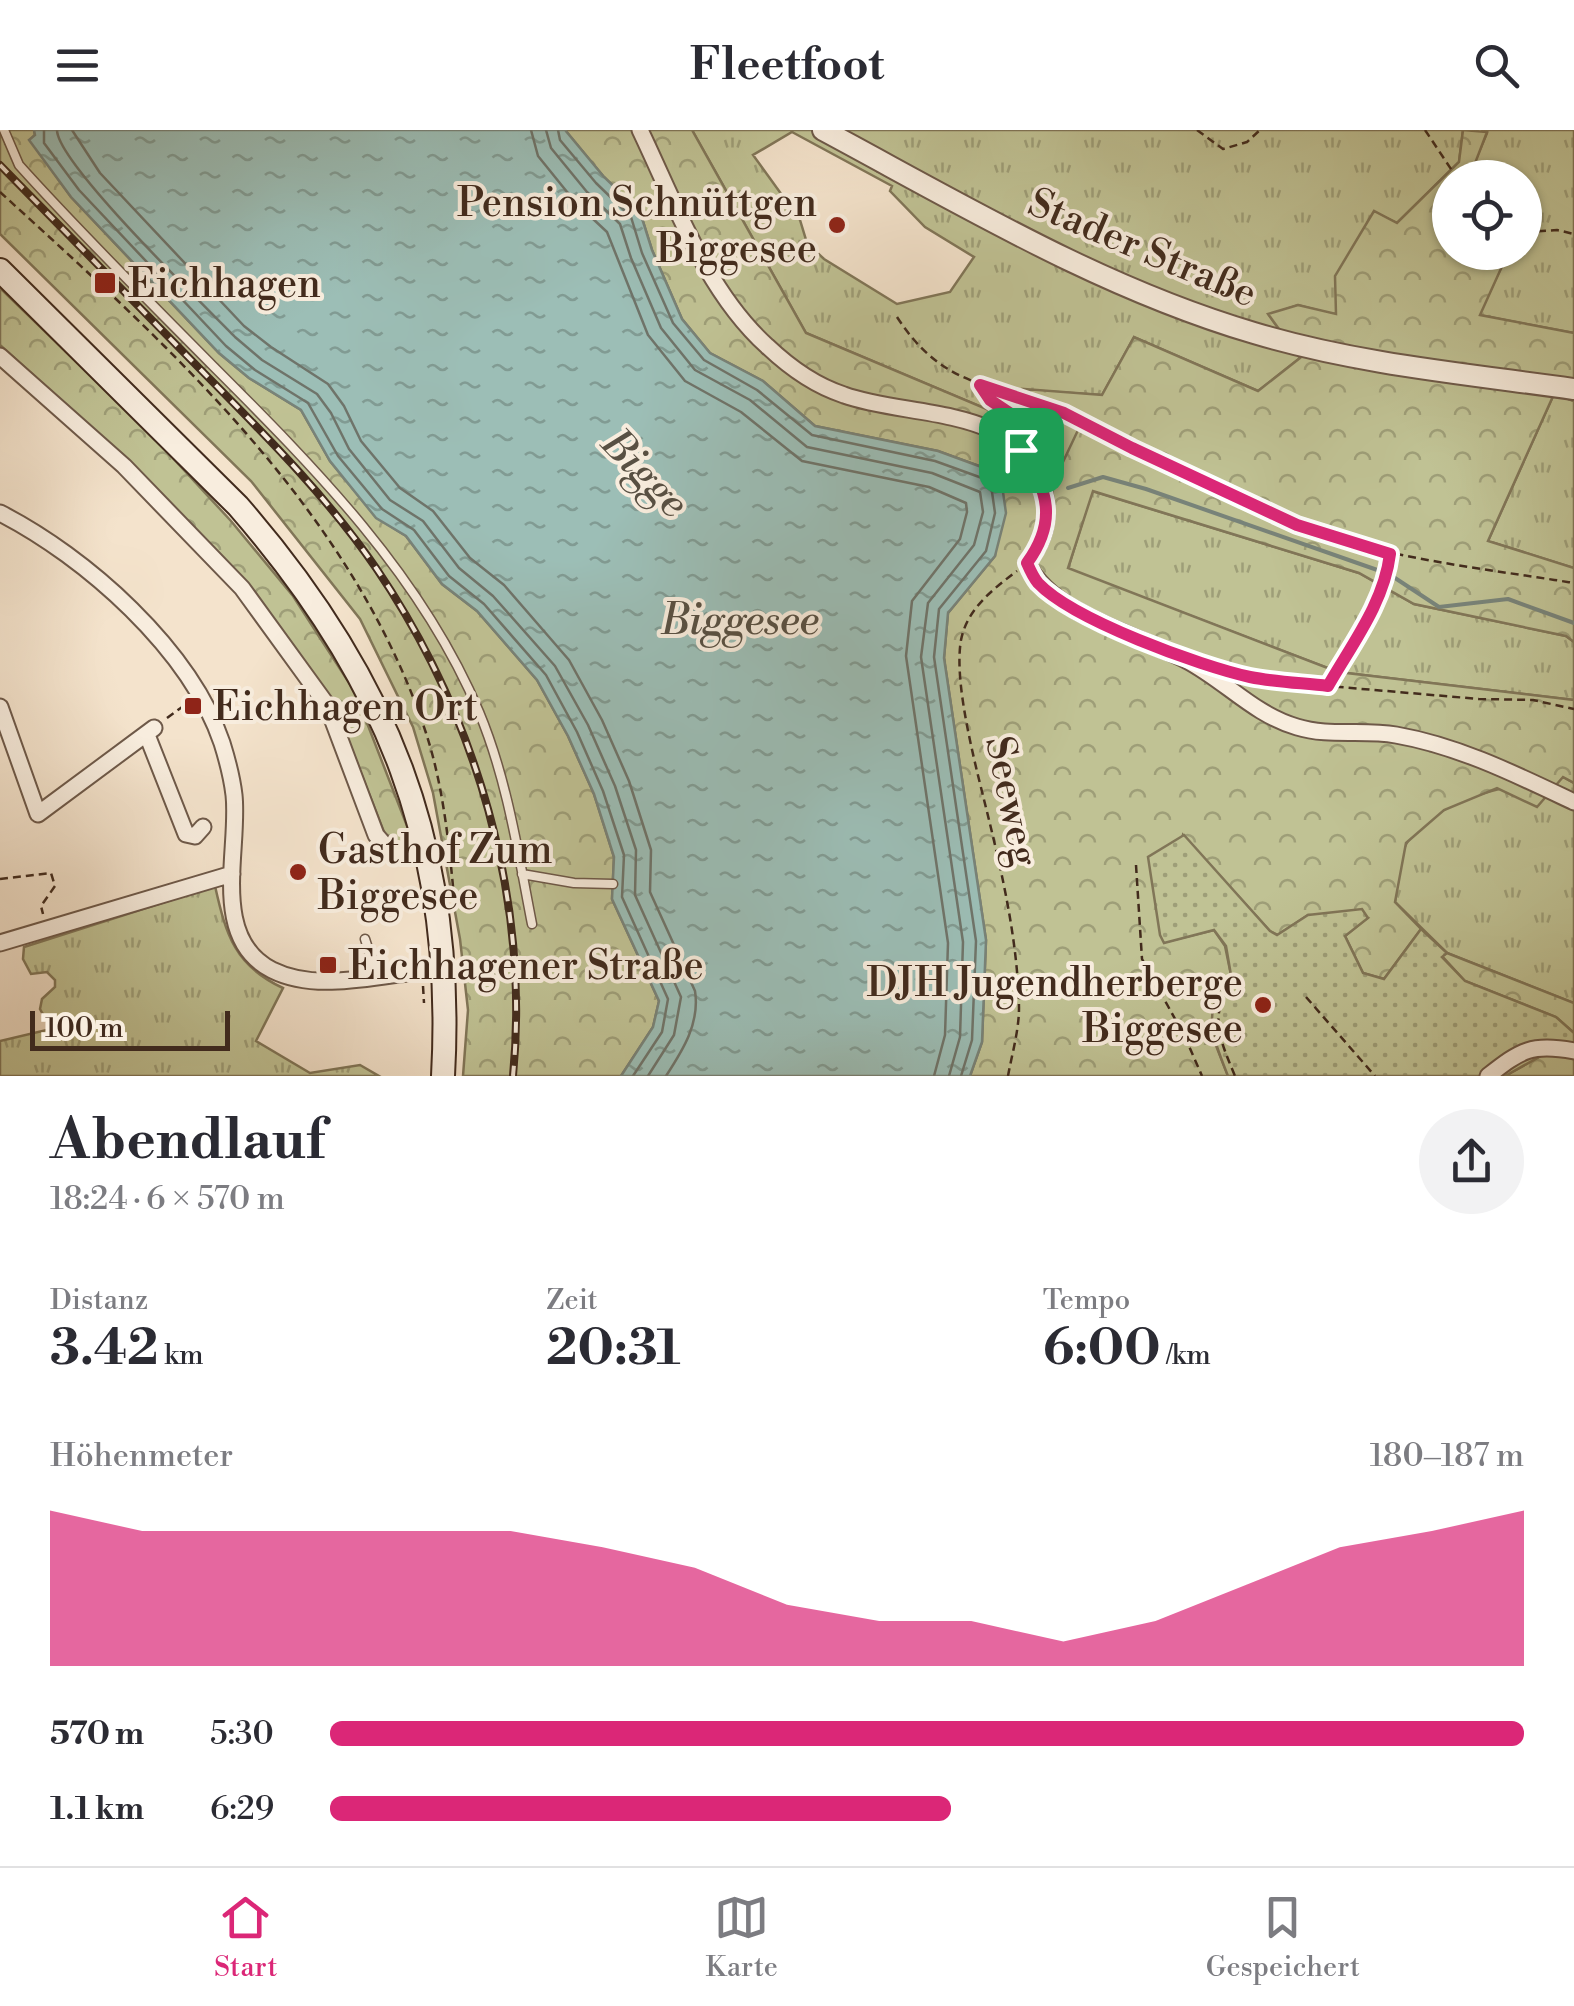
<!DOCTYPE html>
<html lang="de">
<head>
<meta charset="utf-8">
<style>
  :root { --surface:#fff; --page:#f2f2f3; --text:#2b2b33; --muted:#7c7c81; --line:#e1e1e2; --accent:#db2777 }
  body { margin:0; font-family:"Libre Bodoni",serif; background:var(--page); color:var(--text); height:100vh; display:flex; flex-direction:column; font-size:38px; white-space:nowrap }
  * { box-sizing:border-box; margin:0 }
  p { font-size:32px; color:var(--muted) }
  .icon { flex:none; width:55px; height:55px; fill:none; stroke:currentColor; stroke-width:2; stroke-linecap:round; stroke-linejoin:round }
  .map { position:relative; height:946px; overflow:hidden }
  .details { display:flex; flex-direction:column; background:var(--surface); flex:1 }
  .details>* { flex:none }
  .fabs { position:absolute; left:1432px; top:30px; display:grid; gap:20px }
  .fabs a { display:grid; place-items:center; width:110px; height:110px; border-radius:50%; background:var(--surface); box-shadow:0 2px 8px #0004; font-size:50px }
  .scale { position:absolute; left:30px; bottom:25px; width:200px; box-sizing:border-box; padding-left:10px; border:5px solid #422b1d; border-top:0; font-size:28px; line-height:35px; white-space:nowrap; color:#422b1d; -webkit-text-stroke:8px #f8edde; paint-order:stroke }
  .pin { position:absolute; display:grid; place-items:center; width:85px; height:85px; color:#fff; margin:-42px; border-radius:20px; box-shadow:0 5px 15px #0006 }
  .round { display:grid; place-items:center; flex:none; width:105px; height:105px; border-radius:52px; background:var(--page) }
  .head { display:flex; align-items:center; justify-content:space-between; height:170px; padding:0 50px }
  h1 { font-size:55px; font-weight:800; line-height:75px }
  .stats { display:grid; grid-template-columns:repeat(3,1fr); gap:15px; height:170px; padding:10px 50px }
  .stats div { display:grid; align-content:center }
  .stats b { font-size:50px; font-weight:800 }
  .stats small { font-size:28px; font-weight:400 }
  .stats p { font-size:28px }
  .chart { height:280px; padding:20px 50px }
  .chart p { display:flex; justify-content:space-between }
  .chart svg { width:100%; height:180px; margin-top:10px; fill:var(--accent); opacity:.7 }
  ul { padding:0 50px; list-style:none; font-size:32px }
  li { display:grid; grid-template-columns:160px 120px 1fr; align-items:center; height:75px }
  li i { height:25px; border-radius:12px; background:var(--accent) }
  header { display:flex; justify-content:space-between; align-items:center; height:130px; padding:0 50px; background:var(--surface); font-size:45px; font-weight:800 }
  .dock { display:flex; justify-content:space-around; align-items:center; height:140px; border-top:2px solid var(--line); background:var(--surface); font-size:28px; color:var(--muted) }
  .dock a { display:grid; justify-items:center; gap:5px }
  .dock .current { color:var(--accent) }
  .map>svg:first-child { display:block }
</style>
</head>
<body>
<header><svg class="icon" aria-label="menu" viewBox="0 0 24 24"><path d="M4 6h16M4 12h16M4 18h16"/></svg>Fleetfoot<svg class="icon" aria-label="search" viewBox="0 0 24 24"><circle cx="10" cy="10" r="6"/><path d="M15 15l6 6"/></svg></header>
<div class="map">
<svg width="1574" height="946" viewBox="0 0 1574 946">
  <defs>
    <pattern id="grass-tufts" width="24" height="20" patternUnits="userSpaceOnUse" patternTransform="scale(2.5)"><rect width="24" height="20" fill="#c0c294"/><path d="M3 7l-1-3M5 7V3M7 7l1-3M15 17l-1-3M17 17v-4M19 17l1-3" fill="none" stroke="#9e9e78"/></pattern>
    <pattern id="forest-crowns" width="20" height="18" patternUnits="userSpaceOnUse" patternTransform="scale(2.5)"><rect width="20" height="18" fill="#c0c294"/><path d="M2 6a3 3 0 1 1 6 0M12 15a3 3 0 1 1 6 0" fill="none" stroke="#9e9e78"/></pattern>
    <pattern id="park-dots" width="8" height="8" patternUnits="userSpaceOnUse" patternTransform="scale(2.5)"><rect width="8" height="8" fill="#c0c294"/><path d="M2 2h.1M6 6h.1" fill="none" stroke="#9e9e78" stroke-width="1.8" stroke-linecap="round"/></pattern>
    <pattern id="water-ripples" width="26" height="14" patternUnits="userSpaceOnUse" patternTransform="scale(2.5)"><rect width="26" height="14" fill="#9cbeb6"/><path d="M2 4q2-2 4 0t4 0M15 11q2-2 4 0t4 0" fill="none" stroke="#819b93"/></pattern>
  </defs>
  <rect width="100%" height="100%" fill="#f4e3cc"/>
  <filter id="stains"><feTurbulence type="fractalNoise" baseFrequency=".002" numOctaves="4"/><feColorMatrix values="0 0 0 0 .2 0 0 0 0 .09 0 0 0 0 .02 0 0 0 .5 -.17"/></filter>
  <radialGradient id="worn" r=".72"><stop offset=".6" stop-color="#630" stop-opacity="0"/><stop offset="1" stop-color="#630" stop-opacity=".3"/></radialGradient>
  <path fill="url(#grass-tufts)" stroke="#817658" stroke-width="2.5" fill-rule="evenodd" d="M692,0H1463L1459,32L1397,93L1374,82L1336,185L1298,175L1269,185L1300,228L1258,261L1134,207L1102,265L1027,260L1080,298L1062,335L989,280L806,203ZM792,2L892,56L890,61L925,97L974,127L950,162L897,174L824,129L807,113L800,90L753,25Z
    M1482,0H1574V203L1479,185L1508,123L1525,122V86L1534,66L1525,58V48L1512,47L1500,39L1471,41L1487,3Z
    M1554,264L1574,271V438L1488,411Z
    M1092,361L1359,443L1414,474L1566,506L1574,512V570L1338,542L1068,439Z
    M1563,647L1574,653V873L1447,823L1395,772C1398,756 1398,725 1408,711C1443,664 1510,656 1563,647Z
    M215,756C226,805 235,836 283,858L256,911L310,943L360,935L379,946H0V911L51,899L40,879L42,869L55,857V850L47,842L31,844L23,829L24,817Z"/>
  <path fill="url(#forest-crowns)" stroke="#817658" stroke-width="2.5" d="M0,0H34L35,5L30,10L71,67L219,223L249,248L301,280L330,331L376,387L406,406L442,454L477,481L537,550L568,606L594,664L614,727L612,769L659,871L653,897L621,946H463L468,880L460,809L433,663L413,597L360,489L251,351L0,104Z
    M565,0H692L806,203L989,280L1062,334L1079,298L1025,259L1102,265L1134,207L1258,261L1300,228L1268,184L1298,175L1336,184L1335,146L1374,81L1397,93L1459,32L1463,0L1487,2L1472,41L1501,39L1512,47L1450,48V122L1508,123L1480,185L1574,203V271L1554,264L1488,411L1574,438V512L1566,506L1414,474L1359,443L1093,361L1068,438L1338,542L1574,570V653L1563,647L1537,677L1497,658L1444,680L1406,713L1395,772L1421,799L1384,849L1363,843L1345,806L1367,788L1308,785L1278,805L1270,801L1183,705L1165,812L1214,800L1225,816L1231,845L1217,860L1215,913L1228,946H970L982,912L986,810L944,528L948,483L995,426L1001,348L987,339L938,321L815,296L763,251L710,223L682,189L652,120L640,82L604,47Z
    M0,158L147,300L231,391L293,466L355,562L414,714L396,716L384,702L334,574L130,333L0,215Z
    M1447,823L1574,873V903L1556,887L1465,851L1442,826Z
    M1548,922H1574V946H1505Z"/>
  <path fill="url(#park-dots)" stroke="#817658" stroke-width="2.5" d="M1184,705L1270,801L1277,805L1308,785L1362,779L1368,788L1345,806L1363,843L1384,849L1421,799L1447,823L1442,827L1465,851L1556,887L1574,903V922H1548L1505,946H1228C1213,908 1200,878 1231,845L1226,816L1214,800L1164,813L1160,805L1148,727Z"/>
  <path fill="url(#water-ripples)" stroke="#788379" stroke-width="2.5" d="M34,0H565L604,47L640,82L652,120L682,189L710,223L763,251L815,296L938,321L987,339L1001,348L1006,383L995,426L948,483L944,528L986,810L982,912L970,946H621L653,897L659,871L612,769L614,727L594,664L568,606L537,550L477,481L442,454L406,406L376,388L330,331L301,280L249,248L219,223L71,67L29,10L35,5Z"/>
  <g fill="none" stroke-linecap="round" stroke-linejoin="round">
    <path stroke="#6f746a" stroke-width="2.5" d="M44,0V13L79,60L226,216L255,240L308,273L338,326L382,379L414,400L449,446L484,474L546,545L577,602L603,661L624,725L622,767L668,869L662,902L633,946
      M57,0C57,33 204,175 235,207L262,230L317,264L331,283L349,319L390,370L423,391L459,438L493,466L555,536L588,595L615,656L636,720L635,765L681,867L674,905L648,946
      M72,0L100,43L244,196L271,217L328,254L344,276L361,311L400,358L433,381L470,428L504,455L569,530L602,590L629,651L651,720L650,762L695,861C700,893 683,920 666,946
      M531,0L538,26L576,73L607,102L648,205L685,251L741,282L802,331L929,357L966,373L967,382L960,409L912,471L906,526L948,813L945,905L934,946
      M546,0L551,18L587,62L620,94L631,128L661,198L695,240L750,270L807,317L932,343L980,362L983,382L974,415L928,473L921,527L963,812L960,907L949,946
      M558,0L560,10L596,53L631,87L642,123L673,193L704,230L757,260L812,305L935,331L982,348L991,355L995,383L986,421L939,479L934,527L976,811L972,910L961,946"/>
    <path stroke="#788379" stroke-width="4" d="M1068,358L1103,347L1146,359L1383,442
      M1392,446L1439,477L1508,469L1574,493"/>
    <g stroke="#6e5949" stroke-width="11">
      <path id="service" d="M4,0L19,35C81,104 148,170 213,236C315,338 422,446 479,582C507,649 518,722 532,794
        M522,744L574,753L613,754
        M365,809L377,846"/>
    </g>
    <g stroke="#6e5949" stroke-width="19">
      <path id="minor" d="M640,0C675,73 706,161 767,216C788,236 816,256 844,265C910,289 1024,274 1044,362C1050,391 1044,410 1027,433C1052,485 1137,505 1186,530C1226,551 1253,584 1297,597C1329,607 1363,599 1396,605C1459,616 1517,645 1574,672
        M0,226L124,336L242,458L327,575L376,705L389,720L429,727
        M0,383C86,427 190,519 222,613C227,629 232,648 234,665C240,719 209,808 272,840C324,866 390,839 444,841
        M0,577L38,684L154,598
        M147,605L186,704L195,706L203,697
        M0,813L232,744
        M1488,946C1521,920 1532,913 1574,921"/>
    </g>
    <g stroke="#6e5949" stroke-width="24">
      <path id="tertiary" d="M823,0C963,75 1101,158 1254,203C1357,234 1467,244 1574,259"/>
    </g>
    <g stroke="#422b1d" stroke-width="26">
      <path id="secondary" d="M0,140L238,376C387,547 456,716 443,946"/>
    </g>
    <path stroke="#422b1d" stroke-width="2.5" stroke-dasharray="8 5" stroke-linecap="butt" d="M1197,0L1223,19L1247,12L1260,0
      M1425,0L1457,48
      M0,62C169,216 352,379 426,603C443,655 449,713 454,767
      M1525,102L1557,100L1574,104
      M897,187C945,261 993,251 1064,283C1142,318 1217,365 1298,396C1387,429 1481,438 1574,453
      M981,256L990,270L1026,294L1028,306
      M1233,542L1252,548L1328,556L1479,569L1533,570L1574,579
      M1330,553C1352,512 1384,473 1389,426
      M167,588L189,572
      M1136,735L1142,829L1185,907L1202,946
      M0,749L51,743L55,756L41,776L43,784
      M1233,853C1207,884 1221,912 1235,946
      M423,856L424,873
      M1306,867L1375,946
      M1008,946C1012,924 1019,900 1019,878C1018,816 1004,751 989,690C978,644 953,556 961,510C967,479 993,459 1017,441"/>
    <use href="#service" stroke="#f8edde" stroke-width="8"/>
    <use href="#minor" stroke="#f8edde" stroke-width="15"/>
    <use href="#tertiary" stroke="#f8edde" stroke-width="20"/>
    <use href="#secondary" stroke="#f8edde" stroke-width="22"/>
    <g stroke="#422b1d" stroke-width="8">
      <path id="rail" d="M0,35C67,103 134,172 201,240C263,303 326,365 376,438C476,585 530,768 513,946"/>
    </g>
    <use href="#rail" stroke="#f8edde" stroke-width="4" stroke-dasharray="11" stroke-linecap="butt"/>
  </g>
  <g fill="none" stroke-linecap="round" stroke-linejoin="round">
    <g stroke="#fff" stroke-width="20">
      <path id="route" d="M980,255L1064,283L1132,318L1297,395L1390,424C1384,473 1352,514 1328,556C1303,553 1275,552 1250,547C1200,536 1073,490 1038,453C1033,447 1030,440 1027,433C1057,392 1049,360 1021,320L1029,310L1026,294L990,270Z"/>
    </g>
    <use href="#route" stroke="#db2777" stroke-width="12"/>
  </g>
  <g fill="#8f2418" stroke="#f8edde" stroke-width="4">
    <circle cx="837" cy="95" r="10"/>
    <rect x="93" y="141" width="24" height="24" rx="5"/>
    <rect x="183" y="566" width="20" height="20" rx="5"/>
    <circle cx="298" cy="742" r="10"/>
    <rect x="318" y="825" width="20" height="20" rx="5"/>
    <circle cx="1263" cy="875" r="10"/>
  </g>
  <g text-anchor="middle" stroke-width="8" stroke-linejoin="round" paint-order="stroke">
    <g font-size="40" fill="#422b1d" stroke="#f8edde" text-anchor="start">
      <text x="817" y="86" text-anchor="end">Pension Schnüttgen<tspan x="817" dy="46">Biggesee</tspan></text>
      <text x="128" y="167">Eichhagen</text>
      <text x="213" y="590">Eichhagen Ort</text>
      <text x="318" y="733">Gasthof Zum<tspan x="318" dy="46">Biggesee</tspan></text>
      <text x="348" y="849">Eichhagener Straße</text>
      <text x="1243" y="866" text-anchor="end">DJH Jugendherberge<tspan x="1243" dy="46">Biggesee</tspan></text>
    </g>
    <g font-size="40" fill="#422b1d" stroke="#f8edde">
      <text transform="translate(1143 117) rotate(23)" y="14">Stader Straße</text>
      <text transform="translate(1013 671) rotate(78)" y="14">Seeweg</text>
    </g>
    <g font-size="42" font-style="italic" fill="#585043" stroke="#f8edde">
      <text transform="translate(646 342) rotate(46)" y="15">Bigge</text>
      <text x="740" y="504">Biggesee</text>
    </g>
  </g>
  <rect width="100%" height="100%" filter="url(#stains)"/>
  <rect width="100%" height="100%" fill="url(#worn)"/>
</svg>
<div class="fabs">
<a><svg class="icon" aria-label="locate" viewBox="0 0 24 24"><circle cx="12" cy="12" r="6"/><path d="M12 2v4M12 18v4M2 12h4M18 12h4"/></svg></a>
</div>
<div class="scale">100 m</div>
<div class="pin" style="left:1021px;top:320px;background:#1e9e55"><svg class="icon" aria-label="arrive" viewBox="0 0 24 24"><path d="M6 21V4h12l-3 4 3 4H6"/></svg></div>
</div>
<section class="details">
<div class="head"><div><h1>Abendlauf</h1><p>18:24 · 6 × 570 m</p></div><a class="round"><svg class="icon" aria-label="share" viewBox="0 0 24 24"><path d="M12 15V3M7 8l5-5 5 5M5 13v7h14v-7"/></svg></a></div>
<div class="stats">
<div><p>Distanz</p><b>3.42<small> km</small></b></div>
<div><p>Zeit</p><b>20:31</b></div>
<div><p>Tempo</p><b>6:00<small> /km</small></b></div>
</div>
<div class="chart"><p><span>Höhenmeter</span>180–187 m</p>
<svg viewBox="0 0 160 44" preserveAspectRatio="none"><path d="M0 44V6L10 11L20 11L30 11L40 11L50 11L60 15L70 20L80 29L90 33L100 33L110 38L120 33L130 24L140 15L150 11L160 6V44z"/></svg>
</div>
<ul>
<li><b>570 m</b>5:30<i style="width:100%"></i></li>
<li><b>1.1 km</b>6:29<i style="width:52%"></i></li>
</ul>
</section>
<nav class="dock">
<a class="current"><svg class="icon" aria-label="home" viewBox="0 0 24 24"><path d="M3 11l9-7 9 7M6 9v11h12V9"/></svg>Start</a>
<a><svg class="icon" aria-label="map" viewBox="0 0 24 24"><path d="M3 6l6-2 6 2 6-2v14l-6 2-6-2-6 2zM9 4v14M15 6v14"/></svg>Karte</a>
<a><svg class="icon" aria-label="saved" viewBox="0 0 24 24"><path d="M7 4h10v16l-5-4-5 4z"/></svg>Gespeichert</a>
</nav>
</body>
</html>
